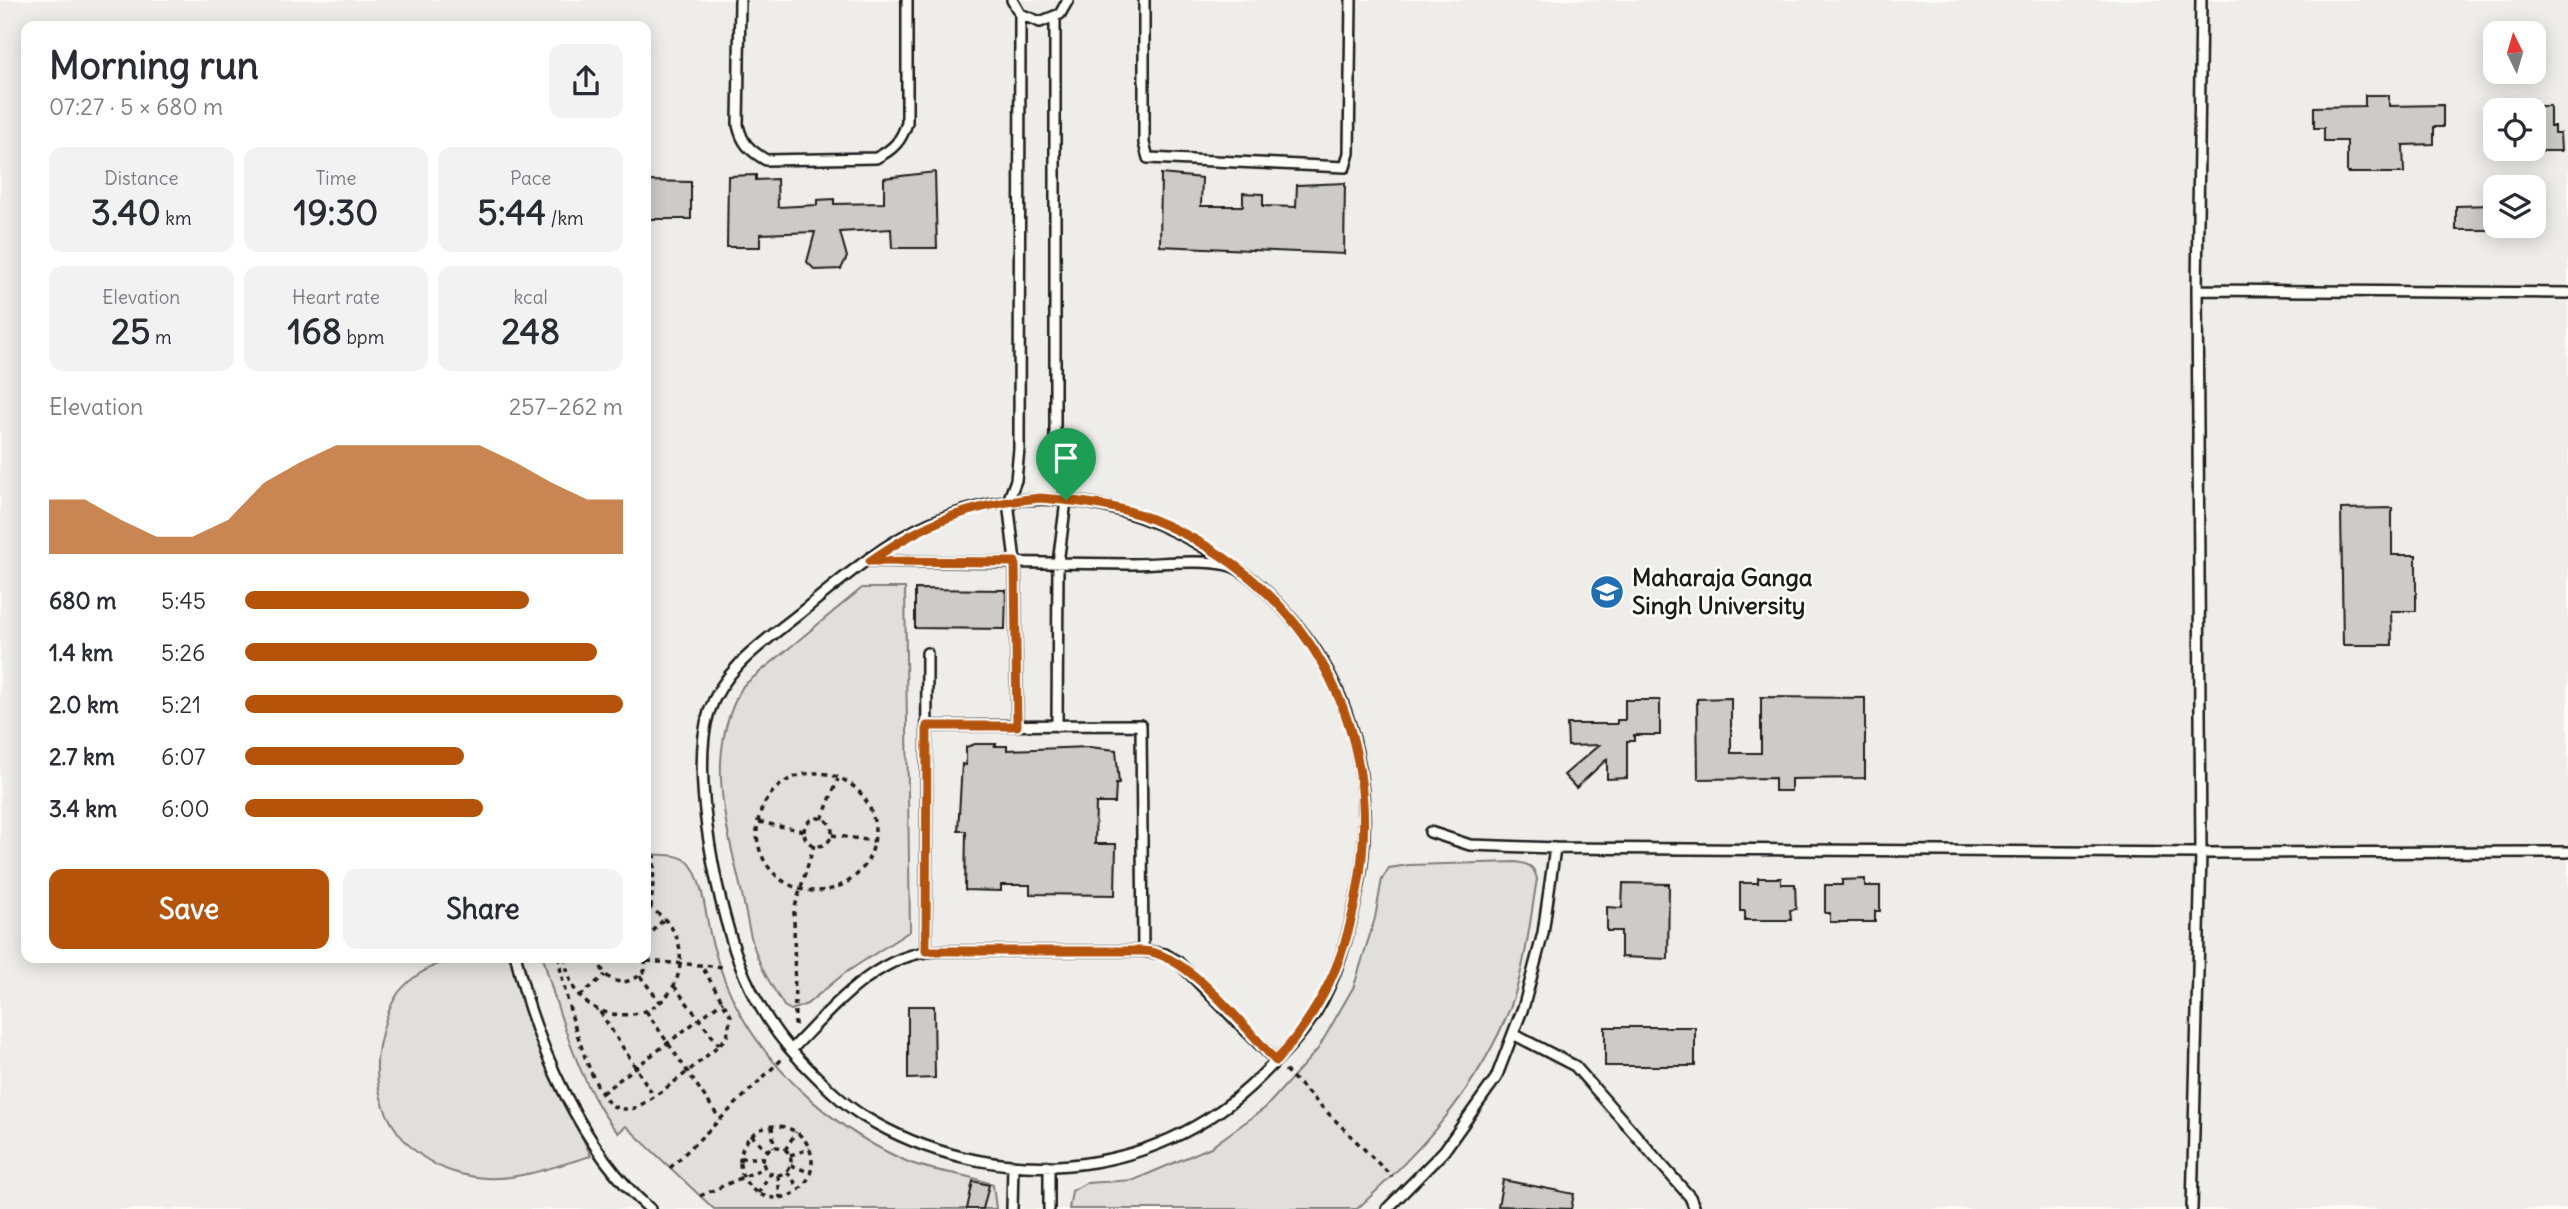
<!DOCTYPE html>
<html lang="en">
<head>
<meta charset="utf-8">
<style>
  :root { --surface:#fff; --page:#f2f2f3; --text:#2b2b33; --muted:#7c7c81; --accent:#b45309 }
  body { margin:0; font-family:Delius,sans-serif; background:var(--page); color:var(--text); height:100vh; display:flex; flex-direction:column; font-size:26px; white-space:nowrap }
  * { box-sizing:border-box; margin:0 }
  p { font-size:23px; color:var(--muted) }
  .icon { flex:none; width:38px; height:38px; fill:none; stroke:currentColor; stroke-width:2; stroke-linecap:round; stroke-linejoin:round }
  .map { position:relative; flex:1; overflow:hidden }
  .sheet { position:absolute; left:21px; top:21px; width:630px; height:942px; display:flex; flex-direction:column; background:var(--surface); border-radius:14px; box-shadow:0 4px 18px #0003 }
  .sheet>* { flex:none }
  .needle { width:46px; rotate:355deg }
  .buttons { position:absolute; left:2483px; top:21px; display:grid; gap:14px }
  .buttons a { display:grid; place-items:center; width:63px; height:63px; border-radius:14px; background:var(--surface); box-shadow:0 4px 18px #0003; font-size:35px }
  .pin { position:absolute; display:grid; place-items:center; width:60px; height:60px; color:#fff; margin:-72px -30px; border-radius:50% 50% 50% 0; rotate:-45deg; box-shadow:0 0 7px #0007 }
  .pin .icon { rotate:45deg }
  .round { display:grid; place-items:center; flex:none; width:74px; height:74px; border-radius:14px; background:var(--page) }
  .headline { display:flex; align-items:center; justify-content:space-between; height:119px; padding:0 28px }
  h1 { font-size:38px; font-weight:700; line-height:52px }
  .figures { display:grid; grid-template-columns:repeat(3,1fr); gap:10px; height:119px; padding:7px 28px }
  .figures div { display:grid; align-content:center; border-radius:14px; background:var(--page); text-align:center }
  .figures b { font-size:35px; font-weight:700 }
  .figures small { font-size:19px; font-weight:400 }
  .figures p { font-size:19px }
  .chart { height:196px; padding:14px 28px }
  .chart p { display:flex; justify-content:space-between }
  .chart svg { width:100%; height:126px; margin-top:7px; fill:var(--accent); opacity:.7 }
  .primary-button { display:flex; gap:14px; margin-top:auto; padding:14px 28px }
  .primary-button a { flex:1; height:80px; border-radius:14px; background:var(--accent); color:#fff; font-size:28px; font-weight:700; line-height:80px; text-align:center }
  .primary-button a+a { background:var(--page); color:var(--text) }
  ul { padding:0 28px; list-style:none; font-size:23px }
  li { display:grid; grid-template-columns:112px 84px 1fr; align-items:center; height:52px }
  li i { height:18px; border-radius:9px; background:var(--accent) }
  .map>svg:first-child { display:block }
</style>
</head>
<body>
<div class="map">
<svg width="2568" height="1209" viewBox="0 0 2568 1209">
  <rect width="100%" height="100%" fill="#fdfcf7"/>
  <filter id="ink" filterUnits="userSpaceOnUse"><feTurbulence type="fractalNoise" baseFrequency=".0143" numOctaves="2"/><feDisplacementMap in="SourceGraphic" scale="14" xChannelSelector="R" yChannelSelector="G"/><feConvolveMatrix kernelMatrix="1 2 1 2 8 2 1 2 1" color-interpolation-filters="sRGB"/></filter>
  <g filter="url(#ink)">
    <path fill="#eeede9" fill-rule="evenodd" d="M0,0H2568V1209H0ZM26,26H646V957H26ZM2496,33H2534V72H2496ZM2496,110H2534V149H2496ZM2496,187H2534V226H2496Z"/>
    <path fill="#e0dfdb" stroke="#7e7e7c" stroke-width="2" d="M862,588H905L910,931L845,973L807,1004L791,1010L784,1006C776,992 766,978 760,963C749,939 746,910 740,885C724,817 705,750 743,686Z
      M646,854C658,855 677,853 687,861C703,874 706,921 712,942C719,968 730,996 744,1020C780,1081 842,1133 906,1161C934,1173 968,1173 993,1185L996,1209H714L626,1126L618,1133C582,1093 557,1009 543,957H646Z
      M1516,862C1529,864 1534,866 1537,879C1529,926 1525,976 1505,1020C1471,1097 1418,1153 1357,1209H1069L1072,1191L1086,1183L1134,1180L1211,1147L1265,1108L1318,1049L1354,986L1375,918L1382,879L1389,868L1409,865Z
      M452,957H512L555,1079L591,1156C558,1165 522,1180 486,1178C411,1174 362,1109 381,1037C385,1021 389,1006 399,992C412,975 433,966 452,957Z"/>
    <path fill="#cccbc8" stroke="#1c1c1c" stroke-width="2" d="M2365,95H2389V106L2443,105V127H2434V144L2403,145L2404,173H2347V141H2324V128H2314V107L2365,106Z
      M2534,106H2550V126H2554V133H2560L2561,151H2534Z
      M935,172L937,248H892L891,229L840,232L847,257L841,269L815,270L807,262L815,232L760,234V247H727L728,176L756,175V180L777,179L778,207L817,205V200L834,199V204L884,203V178Z
      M1161,174L1202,178L1201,206H1243V193L1263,194V206L1296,207L1297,185L1345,183L1344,254L1160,246Z
      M646,181L691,182V219H646Z
      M2491,205V230H2456V206Z
      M2392,508V555H2416V611H2391L2392,645H2343L2341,509Z
      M915,589L1006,590L1005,629L915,628Z
      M1761,697L1865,698V778L1791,779V791H1775V778L1698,779L1697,699L1731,698V753H1761Z
      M1625,700H1660V735H1634V741H1627V778L1607,779V759L1576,788L1564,775L1599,745L1568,746L1567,724H1617V720H1625Z
      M975,744H996L995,746H1007V750L1089,747L1116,750L1119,784H1116L1115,803H1096L1095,844H1116L1115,895L1030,894V885H1001V891L965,890L966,831H958L962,764L966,765V747Z
      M1758,878H1781V884H1795L1796,909L1790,910L1791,920H1745V911H1740V883H1758Z
      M1865,879V886H1880V911H1875V922H1830V913H1825V885H1842V880Z
      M1623,883L1669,884L1668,959L1621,957V931H1607V907L1622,908Z
      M908,1006H934L935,1078L908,1079Z
      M1605,1027H1695V1066H1605Z
      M1503,1180L1574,1194L1571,1209L1498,1206Z
      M973,1181L989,1185L983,1209H967Z"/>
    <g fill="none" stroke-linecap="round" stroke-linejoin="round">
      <g stroke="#1c1c1c" stroke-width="14">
        <path id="lane" d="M740,0L738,125C742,143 749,150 766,160L876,158C894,149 901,141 907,123V0
          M1012,0L1020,14L1040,22L1060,14L1068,0
          M1144,0V143L1148,158L1345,167L1349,153L1351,0
          M1055,18V439L1066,501L1058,563L1057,726
          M2197,290L2568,293
          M870,561C956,562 1043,563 1129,564C1156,564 1202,559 1227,565C1255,571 1306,633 1321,659C1361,725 1372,809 1359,884C1351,927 1339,974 1316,1012C1301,1037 1280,1057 1260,1077C1154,1183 989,1193 863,1116C839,1101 819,1079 799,1059C777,1036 758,1006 745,977C719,918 689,774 709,712C724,668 764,642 799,614C838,582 883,543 930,523C1039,477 1138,501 1232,565
          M927,726L1141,725L1143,951
          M1017,726L1015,562L1008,501L1016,480L1019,449L1020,14
          M1430,832L1470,845L1555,848L2201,853L2568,852
          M926,951L927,653
          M516,957C535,1043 582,1151 650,1209
          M1513,1034L1575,1066L1690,1197L1695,1209
          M791,1050C831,1010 875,954 936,951H1143L1165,954L1178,962L1276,1061
          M1012,1209L1013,1165
          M1049,1209V1166
          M1387,1209L1444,1151L1496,1078L1524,1005L1543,933L1555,848
          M2192,1209L2201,853L2197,290L2201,0"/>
      </g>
      <path stroke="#1c1c1c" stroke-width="3.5" stroke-dasharray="5 5" stroke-linecap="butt" d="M757 832a59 59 0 1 1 118 0a59 59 0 1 1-118 0Z
        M804 832a14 14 0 1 1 28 0a14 14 0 1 1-28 0Z
        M822,819L838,779
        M759,822L804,831
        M832,835L874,841
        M651,908L655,855
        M646,939L664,919
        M559,957C560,983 591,1095 613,1106C619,1109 628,1110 634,1108C650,1103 717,1050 727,1036L731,1016L701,965
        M566,957C567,1038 687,1032 680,951C678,931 664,915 646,906
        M599,957C601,984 628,990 645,970L646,950
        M647,961L726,967
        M640,976L660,1002
        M674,986L719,1045
        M580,996L605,975
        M646,1011L720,1119
        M600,1012L654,1096
        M795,1026L794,910L814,845
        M1285,1070L1392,1177
        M602,1093L723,1001
        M740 1162a36 36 0 1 1 72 0a36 36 0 1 1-72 0Z
        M772,1126L774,1147
        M751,1135L767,1150
        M763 1161a14 14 0 1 1 28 0a14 14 0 1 1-28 0Z
        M785,1150L796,1132
        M790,1155L810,1149
        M740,1158H763
        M791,1165L811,1173
        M670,1168L782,1059
        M787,1172L800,1189
        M778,1175L780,1198
        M758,1193L770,1174
        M700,1196L764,1168"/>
      <use href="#lane" stroke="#fdfcf7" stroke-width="9"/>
    </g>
  </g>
  <g fill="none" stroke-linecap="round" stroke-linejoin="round" filter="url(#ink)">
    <g stroke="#fff" stroke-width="14">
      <path id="route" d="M1040,498C1078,501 1119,505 1154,520C1308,583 1388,729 1357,892C1345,960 1322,1009 1276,1061C1246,1029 1187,952 1143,951H926L927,726H1017L1015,562L870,561C927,521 971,504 1040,498Z"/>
    </g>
    <use href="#route" stroke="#b45309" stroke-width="9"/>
  </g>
  <defs>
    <g id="university-disc" transform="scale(1.75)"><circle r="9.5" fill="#1f6fb2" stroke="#fdfcf7"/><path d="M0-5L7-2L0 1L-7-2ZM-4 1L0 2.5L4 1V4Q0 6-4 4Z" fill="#fff"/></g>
  </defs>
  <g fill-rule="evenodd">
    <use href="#university-disc" x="1607" y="592"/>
  </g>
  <g text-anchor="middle" stroke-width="5" stroke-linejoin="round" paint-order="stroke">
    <g font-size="24" font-weight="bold" fill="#1c1c1c" stroke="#fdfcf7" text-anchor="start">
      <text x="1632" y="586">Maharaja Ganga<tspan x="1632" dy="28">Singh University</tspan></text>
    </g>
  </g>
</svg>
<div class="buttons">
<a><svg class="needle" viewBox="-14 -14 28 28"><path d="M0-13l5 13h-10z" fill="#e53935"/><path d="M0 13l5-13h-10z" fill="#7c7c81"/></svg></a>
<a><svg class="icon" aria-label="locate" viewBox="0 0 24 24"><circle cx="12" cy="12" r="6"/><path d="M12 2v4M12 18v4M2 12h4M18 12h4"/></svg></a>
<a><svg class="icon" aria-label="layers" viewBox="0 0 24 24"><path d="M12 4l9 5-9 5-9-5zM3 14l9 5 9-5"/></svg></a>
</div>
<div class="pin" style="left:1066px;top:500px;background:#1e9e55"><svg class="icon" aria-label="arrive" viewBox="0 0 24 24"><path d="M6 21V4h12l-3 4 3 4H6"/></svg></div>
<section class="sheet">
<div class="headline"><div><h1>Morning run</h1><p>07:27 · 5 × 680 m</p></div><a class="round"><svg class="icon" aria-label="share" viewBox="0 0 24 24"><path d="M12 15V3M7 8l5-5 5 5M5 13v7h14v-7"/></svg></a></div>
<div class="figures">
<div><p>Distance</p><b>3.40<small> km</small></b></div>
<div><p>Time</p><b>19:30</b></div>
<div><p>Pace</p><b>5:44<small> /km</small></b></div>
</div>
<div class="figures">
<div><p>Elevation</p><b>25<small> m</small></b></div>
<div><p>Heart rate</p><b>168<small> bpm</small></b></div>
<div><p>kcal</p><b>248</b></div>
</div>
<div class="chart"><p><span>Elevation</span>257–262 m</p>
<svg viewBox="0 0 160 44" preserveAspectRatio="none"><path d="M0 44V25L10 25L20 32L30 38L40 38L50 32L60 19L70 12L80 6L90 6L100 6L110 6L120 6L130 12L140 19L150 25L160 25V44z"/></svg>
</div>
<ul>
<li><b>680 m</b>5:45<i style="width:75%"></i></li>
<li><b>1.4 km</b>5:26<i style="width:93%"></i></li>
<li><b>2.0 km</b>5:21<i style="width:100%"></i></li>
<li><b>2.7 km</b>6:07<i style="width:58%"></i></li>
<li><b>3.4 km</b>6:00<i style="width:63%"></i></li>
</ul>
<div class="primary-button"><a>Save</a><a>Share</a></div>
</section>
</div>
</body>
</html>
